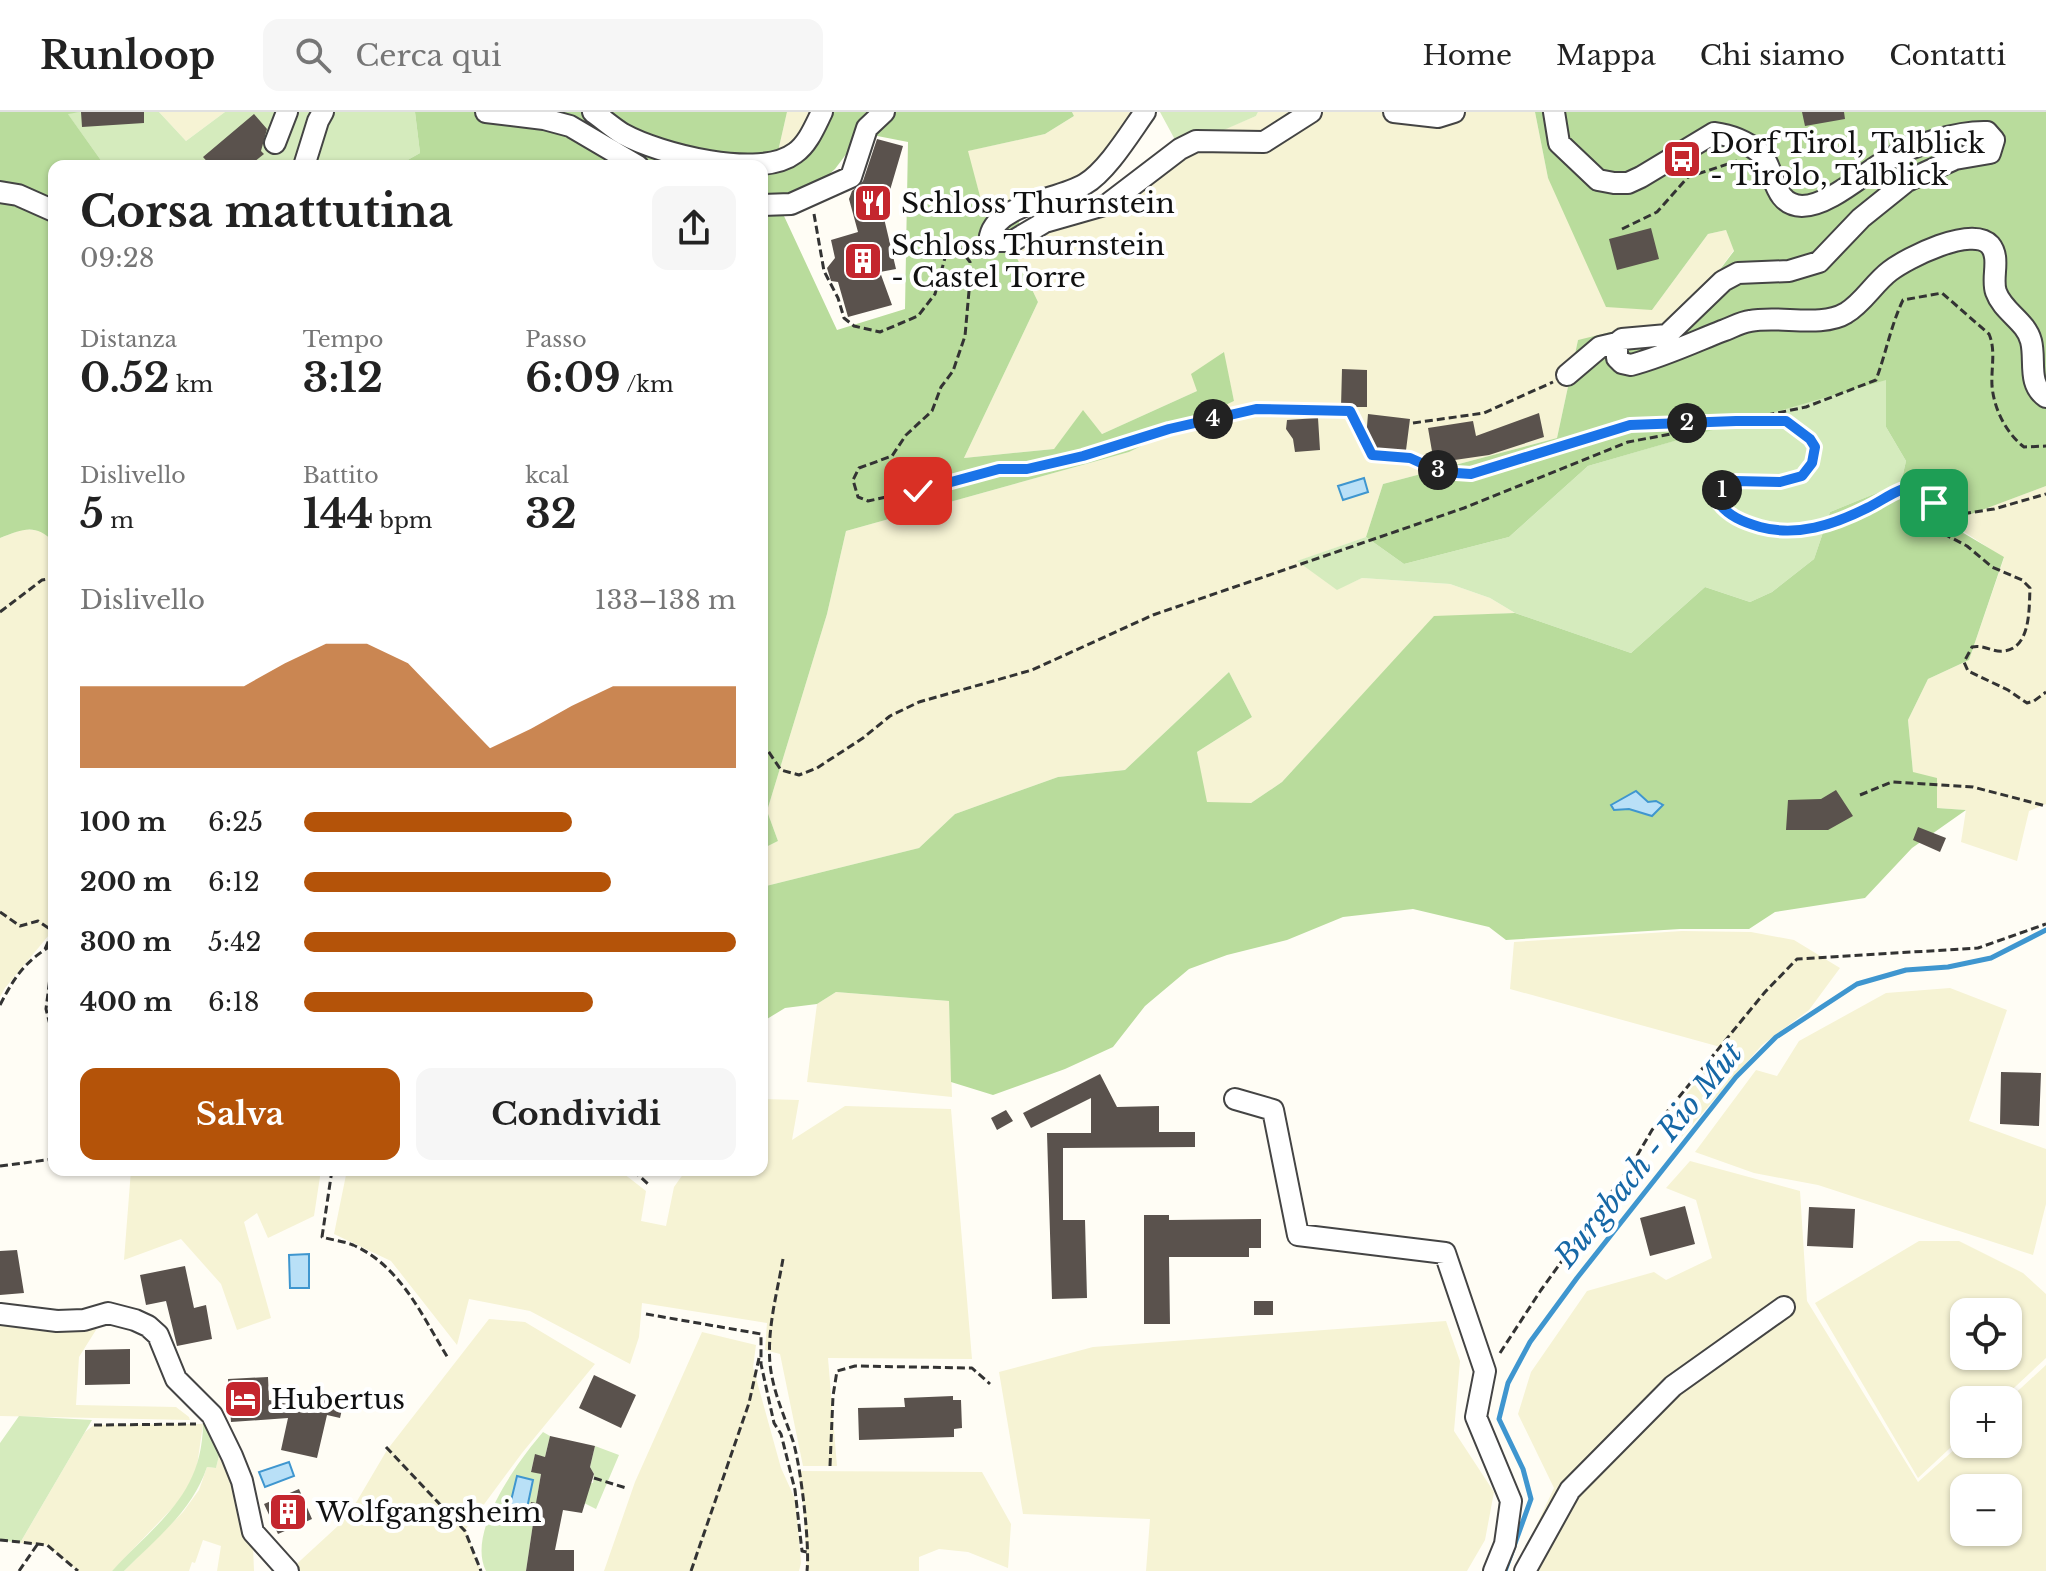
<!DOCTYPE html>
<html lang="it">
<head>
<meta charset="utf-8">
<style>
  :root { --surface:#fff; --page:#f6f6f6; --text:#222; --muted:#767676; --line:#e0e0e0; --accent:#b45309 }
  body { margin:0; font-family:"Libre Baskerville",serif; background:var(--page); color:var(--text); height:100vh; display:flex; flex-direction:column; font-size:30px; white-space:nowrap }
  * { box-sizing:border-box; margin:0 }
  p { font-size:26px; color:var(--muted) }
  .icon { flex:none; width:44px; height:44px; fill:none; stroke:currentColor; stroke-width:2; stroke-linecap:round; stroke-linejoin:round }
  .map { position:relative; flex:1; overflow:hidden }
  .panel { position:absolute; left:48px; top:48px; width:720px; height:1016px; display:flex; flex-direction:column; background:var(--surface); border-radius:16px; box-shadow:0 2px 6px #0004 }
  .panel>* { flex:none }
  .buttons { position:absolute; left:1950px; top:1186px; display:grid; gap:16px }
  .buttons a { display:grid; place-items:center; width:72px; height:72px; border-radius:16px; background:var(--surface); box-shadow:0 2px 6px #0004; font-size:40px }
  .pin { position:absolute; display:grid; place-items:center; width:68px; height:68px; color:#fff; margin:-34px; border-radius:16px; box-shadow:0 4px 12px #0006 }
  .km { position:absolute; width:40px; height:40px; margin:-20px; border-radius:50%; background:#222; color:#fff; font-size:22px; line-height:40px; text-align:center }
  .round { display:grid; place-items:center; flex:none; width:84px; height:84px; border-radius:16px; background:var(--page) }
  .head { display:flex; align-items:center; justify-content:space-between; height:136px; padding:0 32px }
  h1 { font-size:44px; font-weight:800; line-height:60px }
  .figures { display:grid; grid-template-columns:repeat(3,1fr); gap:12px; height:136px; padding:8px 32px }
  .figures div { display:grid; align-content:center }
  .figures b { font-size:40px; font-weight:800 }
  .figures small { font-size:22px; font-weight:400 }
  .figures p { font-size:22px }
  .chart { height:224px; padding:16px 32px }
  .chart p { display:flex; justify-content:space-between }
  .chart svg { width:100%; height:144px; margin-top:8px; fill:var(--accent); opacity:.7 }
  .button { display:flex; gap:16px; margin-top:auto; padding:16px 32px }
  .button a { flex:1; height:92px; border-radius:16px; background:var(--accent); color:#fff; font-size:32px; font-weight:800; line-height:92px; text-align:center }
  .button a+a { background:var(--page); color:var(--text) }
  ul { padding:0 32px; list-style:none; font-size:26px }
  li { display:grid; grid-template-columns:128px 96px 1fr; align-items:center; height:60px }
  li i { height:20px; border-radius:10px; background:var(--accent) }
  header { display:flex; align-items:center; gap:48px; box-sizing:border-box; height:112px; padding:0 40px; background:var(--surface); border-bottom:2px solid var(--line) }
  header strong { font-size:38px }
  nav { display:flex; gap:44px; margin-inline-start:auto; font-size:28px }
  .search { width:560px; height:72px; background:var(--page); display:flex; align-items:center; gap:20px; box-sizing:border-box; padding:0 28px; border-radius:16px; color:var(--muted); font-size:30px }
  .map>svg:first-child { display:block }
</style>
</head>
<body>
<header>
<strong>Runloop</strong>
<div class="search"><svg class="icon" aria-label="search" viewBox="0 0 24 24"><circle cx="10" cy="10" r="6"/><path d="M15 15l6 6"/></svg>Cerca qui</div>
<nav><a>Home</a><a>Mappa</a><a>Chi siamo</a><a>Contatti</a></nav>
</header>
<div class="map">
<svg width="2046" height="1459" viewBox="0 0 2046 1459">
  <rect width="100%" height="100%" fill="#fffdf5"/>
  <path fill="#f6f3d4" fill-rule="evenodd" d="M159,0H225L186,29Z
    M787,0H826L777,44Z
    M1072,0H1137L1085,65L1022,88H981L967,39L1045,22L1074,4Z
    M1258,0H1535L1548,66L1652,198L1708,122L1726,118L1734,138L1706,176L1664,217L1578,228L1557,326L1383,372L1366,425L1298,449L1337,477L1362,466L1450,472L1490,486L1515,501L1434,505L1282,670L1251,691H1206L1197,640L1252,605L1229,560L1125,658L1058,665L955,702L919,736L762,775V737L778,729L767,699L827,502L846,419L1129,340L1234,289L1223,240L1197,279L1102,322L1083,299L1054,337L964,346L1038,190L1015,142L1196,29L1256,4Z
    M2046,374V692L2029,699L2017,749L1961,730L1966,698L1937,696L1913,660L1908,608L1928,567L1969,548L2004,446L1949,410Z
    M23,417L43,419L54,430V817L5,876L0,885V426Z
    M1682,819L1751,820L1794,828L1840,856L1809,898L1762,933L1678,1029L1658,1017L1724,936L1510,877L1514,830Z
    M1950,876L2007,898L1969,1009L2046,1037V1092L2033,1143L1818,1073L1754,1061L1695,1040L1756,958L1777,964L1799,929L1886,881Z
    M836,880L949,889L952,985L807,970L817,892Z
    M762,987L799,988L792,1028L845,994L951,997L972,1247L828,1246L837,1354H803L780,1242L765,1238L767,1211L642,1191L639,1225L630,1252L530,1199L469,1187L457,1233L391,1149L334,1122L347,1058H619L646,1079L641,1109L666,1114L674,1075L686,1058H762Z
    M1690,1049L1800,1079L1807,1189L1918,1370L1964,1329V1332H2008V1288L2046,1253V1459H1515L1554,1376L1518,1302L1531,1260L1587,1179L1654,1160L1666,1168L1712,1146L1696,1088L1666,1076ZM1964,1376H2008V1420H1964Z
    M131,1058H321L314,1104L268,1126L257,1101L244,1110L271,1206L237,1218L221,1172L181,1127L124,1148Z
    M1919,1129H1959L2023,1161L2046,1182V1246L2001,1288H1964V1323L1918,1366L1815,1191ZM1964,1200H2008V1244H1964Z
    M0,1202L101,1210L79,1245L76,1293L176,1295L189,1305L190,1308L0,1304Z
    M489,1207L525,1210L595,1252L522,1341L465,1418L481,1459H289L339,1413L357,1389L387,1338Z
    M1446,1209L1460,1249L1454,1319L1494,1380L1485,1428L1467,1459H1146L1150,1407L1023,1402L999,1260L1093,1235Z
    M702,1220L756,1233L753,1255L781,1356L796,1389L801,1451L799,1459H604L635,1370Z
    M203,1312L196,1361L185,1383L112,1459H78L47,1433L20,1431L85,1320L94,1313Z
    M223,1327L253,1434L254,1459H217L221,1434L203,1428L195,1451L192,1450L189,1459H124L183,1400L199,1378L207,1355L216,1356Z
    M798,1359L982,1360L1011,1412L1008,1456L968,1440L939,1437L919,1445V1459H807L803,1391Z"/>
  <path fill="#d5ebbd" d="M80,0H159L186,29L225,0H415L420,41L397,54H105L67,1Z
    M1160,0H1258L1256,4L1180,37Z
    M1886,267V315L1906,349L1901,371L1830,400L1814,447L1772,480L1750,490L1705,475L1631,541L1515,501L1490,486L1450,472L1362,466L1337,478L1297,449L1366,425L1404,452L1509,425L1588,354Z
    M19,1304L92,1308L20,1431L0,1428V1331Z
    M203,1312H216L223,1327L216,1356L207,1355C193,1398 156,1427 124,1459H112C157,1410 202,1384 203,1312Z
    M543,1320L550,1324L545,1345L535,1343L531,1359L541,1362L537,1385L545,1387L544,1393L531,1391L528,1403L534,1405L526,1459H486C466,1420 518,1349 543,1320Z
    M595,1334L619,1343L596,1397L582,1390L587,1370L593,1371L594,1362L590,1355Z"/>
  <path fill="#b9dc9c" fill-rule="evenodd" d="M0,0H80L68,2L105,54H54V430C35,411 23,417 0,426Z
    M415,0H787L777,44L800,47L826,0H1072L1074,4L1045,22L968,39L981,88H1022L1015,142L1038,190L964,346L1054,337L1083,298L1102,322L1197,279L1191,262L1224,240L1234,289L1129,340L846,419L827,502L767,699L778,729L762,737V54H397L420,41ZM862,21L908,30L905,197L837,218L784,104L835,57Z
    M1535,0H2046V374L1950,410L1960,419L2004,445L1969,548L1928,567L1908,608L1913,660L1937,666V696L1966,698L1912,736L1865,786L1775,800L1749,817H1680L1506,828L1489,815L1413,797L1343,805L1287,828L1227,843L1189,857L1145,894L1113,935L1065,957L993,983L951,970L949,889L836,880L817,892L785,896L762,910V775L919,736L955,702L1058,665L1125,658L1229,560L1252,605L1197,640L1207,690L1251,691L1282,670L1434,504L1515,501L1631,541L1705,475L1750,490L1772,480L1814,447L1830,400L1901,371L1906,349L1886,315V268L1588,354L1509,425L1404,452L1366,425L1383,372L1557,326L1578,228L1619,218L1664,217L1706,176L1734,139L1726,118L1708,122L1652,198L1606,195L1548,66Z"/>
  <path fill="#b9e0f7" stroke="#3f96cf" stroke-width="2" d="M1364,366L1368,380L1343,388L1338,374Z
    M1636,679L1648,690L1656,689L1663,693L1652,704L1629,697L1614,698L1611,693Z
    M309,1142V1176H290L289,1143Z
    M289,1350L294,1364L265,1375L259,1360Z
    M517,1364L533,1368L526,1401L516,1405L509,1397Z"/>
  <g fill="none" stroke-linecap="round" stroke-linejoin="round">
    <path stroke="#3f96cf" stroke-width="5" d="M1505,1459L1531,1387L1523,1357L1499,1307L1508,1271L1530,1230L1577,1166L1736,965L1776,925L1857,872L1906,858L1948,855L1991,846L2046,818"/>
  </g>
  <path fill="#5a524d" d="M81,0H144V11L82,15Z
    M1802,0H1844L1845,7L1805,14Z
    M254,2L267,17L261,39L264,42L249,54H211L203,45Z
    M877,27L903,34L883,102L896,157L880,160L892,193L848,205L838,170L831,169L827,156L835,146L831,128L858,120L849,87L852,79L863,69Z
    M1651,116L1659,147L1617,158L1609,127Z
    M1342,257L1367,258V295H1341Z
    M1539,301L1544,325L1489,343L1434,351L1428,316L1473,309L1476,324Z
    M1368,302L1410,307L1405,346L1365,339Z
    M1318,306L1320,338L1295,340L1293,327L1286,317L1287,308Z
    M1836,678L1853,704L1828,718H1786L1788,688L1821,687Z
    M1918,715L1946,726L1940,740L1913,728Z
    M2001,960L2041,961L2039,1014L2000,1012Z
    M1100,962L1117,995L1159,994V1020H1195V1035L1063,1036V1108H1085L1087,1186L1052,1187L1047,1021H1091V986L1031,1016L1023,1001Z
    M1006,998L1013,1009L997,1018L991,1006Z
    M1685,1094L1695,1132L1650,1144L1640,1106Z
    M1809,1095L1855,1097L1853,1136L1807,1134Z
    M1144,1103H1169V1108L1261,1107V1136H1249V1145H1169L1170,1212H1144Z
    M17,1138L24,1181L0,1183V1139Z
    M185,1154L194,1196L206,1193L212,1227L177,1234L166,1189L146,1193L140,1163Z
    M1254,1189H1273V1203H1254Z
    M130,1237V1272L85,1273V1238Z
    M594,1263L636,1283L621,1316L579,1296Z
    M268,1265L269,1288L320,1299L323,1285L344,1289L340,1306L327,1303L317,1346L281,1338L288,1306L231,1310L228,1267Z
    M953,1284V1288H961L962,1316L954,1317V1325L859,1328L858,1296L905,1295L904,1286Z
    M550,1324L595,1334L590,1355L594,1362L582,1401L563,1398L555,1438H574V1459H526L534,1405L528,1403L531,1390L536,1391L541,1362L531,1360L535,1342L545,1345Z
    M299,1377L312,1407L278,1422L264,1392Z"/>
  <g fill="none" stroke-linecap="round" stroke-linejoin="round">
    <g stroke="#444" stroke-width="24">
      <path id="minor" d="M486,0L544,7L570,14L638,54
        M593,0C603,7 613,16 623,22C659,42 760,68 795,41C808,32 815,14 822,0
        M1145,0C1130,21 1107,59 1085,72C1059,88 998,91 990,124L995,129H1013L1045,110L1108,92L1180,37L1196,29L1264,30L1311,0
        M1394,0L1438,5L1454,0
        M1554,0L1559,31L1598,68L1614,71H1628L1641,65L1714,21C1730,23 1747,30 1759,40C1776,55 1771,93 1802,94C1829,94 1864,61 1887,48C1914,33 1957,19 1987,20L1994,28L1990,41L1955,47L1907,69L1861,106L1819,150L1789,159L1738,161L1723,169L1667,223L1622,227L1617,231V246L1622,251L1631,253C1662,245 1692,231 1722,219C1731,216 1741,210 1750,209C1778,203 1822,216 1846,201C1863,191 1874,171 1890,159C1907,146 1972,113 1990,133C2001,146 1991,166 1996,180C2003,200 2026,209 2031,229C2036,248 2027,272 2046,285
        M275,31L287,0
        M304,54L318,9L323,0
        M0,80L18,83L54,99
        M762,93L791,92L851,65L867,16L884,0
        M1567,263L1600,235L1617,231
        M1235,987L1273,998L1298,1123L1445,1141L1485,1259L1476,1305L1511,1389L1505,1432L1494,1459
        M0,1202L57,1209L84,1208L108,1201L135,1208L148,1214L158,1223L176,1267L212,1303L232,1344L242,1369L253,1420L288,1459
        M1525,1459L1570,1378L1673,1274L1784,1195"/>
    </g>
    <path stroke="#333" stroke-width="3" stroke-dasharray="8 4" stroke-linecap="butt" d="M814,102L824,159L838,186L844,206L854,214L880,220L918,204L935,182L948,135L960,137L970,150L969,179L965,224L953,259L941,275L932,299L906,323L892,344L859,356L853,368L858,385L868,389L964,368L999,357H1027L1083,344L1112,337L1169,317L1256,297L1350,299L1372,343L1410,346L1441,360L1471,362L1630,313L1736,309H1786L1810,327L1815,335L1808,358C1804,362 1800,366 1793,368C1771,375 1740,359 1722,377C1708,392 1735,407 1746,411C1789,427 1831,416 1870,394C1882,388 1895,377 1908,374C1929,368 1940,389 1948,404L1994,397L2046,382
      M1622,117L1657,100L1688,65L1737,49
      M1743,308L1806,295L1876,268C1886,241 1891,213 1903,188L1942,181L1989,222C1996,238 1991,256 1992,274C1994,297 2006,321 2024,335L2046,334
      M1413,311L1484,301L1553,270
      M1925,378L1934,391L1938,413L1946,423L1967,434L1992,455L2022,468L2030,476C2029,496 2031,536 2004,539C1993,541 1984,532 1972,535L1964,550L1968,559L2008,578L2027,591L2034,589L2046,580
      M0,500L42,468L54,466
      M762,630L781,658L799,663L817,656L863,626L890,604L919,590L1032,558L1153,503L1464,396L1628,330L1724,312
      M1860,683L1892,670L1973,675L2046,694
      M0,800L20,814L38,809L53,819
      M54,834L46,897L54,929
      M45,837L53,819
      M0,893C15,864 25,849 54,832
      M0,1054L54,1047
      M332,1058L322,1125C332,1128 343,1129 353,1133C401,1154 422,1204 448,1246
      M633,1058L648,1072
      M783,1147C777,1181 767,1217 770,1252C773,1280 784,1303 793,1329C801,1355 810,1433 807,1459
      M646,1202L761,1222V1252L774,1311L781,1322L795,1378L802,1439L807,1440
      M1500,1241L1541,1178L1634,1049L1652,1018L1765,880L1797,847L1978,836L2046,812
      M94,1313L196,1312
      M386,1335L465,1419L481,1459
      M830,1354L833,1284L837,1259L855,1254L972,1256L990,1272
      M594,1366L626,1376
      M0,1428L47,1433L78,1459
      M19,1459L37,1433
      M691,1459L749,1291L759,1246"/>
    <use href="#minor" stroke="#fff" stroke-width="20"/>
  </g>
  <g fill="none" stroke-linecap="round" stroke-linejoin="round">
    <g stroke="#fff" stroke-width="16">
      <path id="route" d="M918,379L999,357H1027L1083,344L1169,317L1256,297L1350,299L1372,343L1410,346L1441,360L1471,362L1630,313L1736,309H1786L1810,327L1815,335L1812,351L1802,364L1780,370L1735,369L1723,376L1718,390C1728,404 1743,410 1760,415C1797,425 1833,413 1867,396C1886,387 1901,372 1923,375L1934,391"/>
    </g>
    <use href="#route" stroke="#1a73e8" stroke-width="10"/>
  </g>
  <defs>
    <g id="bus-square" transform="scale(2)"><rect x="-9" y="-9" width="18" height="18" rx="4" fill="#c4262e" stroke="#fff"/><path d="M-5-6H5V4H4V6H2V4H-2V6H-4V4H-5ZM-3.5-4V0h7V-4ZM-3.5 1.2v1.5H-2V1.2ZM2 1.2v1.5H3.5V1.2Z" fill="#fff"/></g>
    <g id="restaurant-square" transform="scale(2)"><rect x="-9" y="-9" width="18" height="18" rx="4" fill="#c4262e" stroke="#fff"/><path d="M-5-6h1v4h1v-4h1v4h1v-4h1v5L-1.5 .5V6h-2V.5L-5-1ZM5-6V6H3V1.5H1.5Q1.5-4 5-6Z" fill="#fff"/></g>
    <g id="building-square" transform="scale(2)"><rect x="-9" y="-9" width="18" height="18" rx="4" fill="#c4262e" stroke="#fff"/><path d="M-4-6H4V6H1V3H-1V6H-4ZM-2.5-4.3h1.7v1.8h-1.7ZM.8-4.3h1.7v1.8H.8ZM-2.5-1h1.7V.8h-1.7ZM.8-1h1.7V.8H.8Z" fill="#fff"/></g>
    <g id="hotel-square" transform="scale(2)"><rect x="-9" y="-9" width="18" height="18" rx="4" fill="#c4262e" stroke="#fff"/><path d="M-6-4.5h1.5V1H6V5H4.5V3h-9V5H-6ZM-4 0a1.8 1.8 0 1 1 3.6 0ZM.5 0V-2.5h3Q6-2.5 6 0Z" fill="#fff"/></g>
  </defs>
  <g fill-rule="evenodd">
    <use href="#bus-square" x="1682" y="47"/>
    <use href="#restaurant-square" x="873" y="91"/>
    <use href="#building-square" x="863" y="149"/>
    <use href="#hotel-square" x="243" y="1287"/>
    <use href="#building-square" x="288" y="1400"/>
  </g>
  <g text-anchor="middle" stroke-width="8" stroke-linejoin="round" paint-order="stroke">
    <g font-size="28" fill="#111" stroke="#fff" text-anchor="start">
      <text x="1710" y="41">Dorf Tirol, Talblick<tspan x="1710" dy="32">- Tirolo, Talblick</tspan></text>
      <text x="901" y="101">Schloss Thurnstein</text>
      <text x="891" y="143">Schloss Thurnstein<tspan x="891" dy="32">- Castel Torre</tspan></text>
      <text x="271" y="1297">Hubertus</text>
      <text x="316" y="1410">Wolfgangsheim</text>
    </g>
    <g font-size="30" font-style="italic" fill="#1768a6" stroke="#fff">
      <text transform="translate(1649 1043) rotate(-51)" y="10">Burgbach - Rio Mut</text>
    </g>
  </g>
</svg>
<div class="buttons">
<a><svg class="icon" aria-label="locate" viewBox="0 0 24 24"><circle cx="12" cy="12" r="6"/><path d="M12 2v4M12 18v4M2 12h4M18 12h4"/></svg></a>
<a>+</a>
<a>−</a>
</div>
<div class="pin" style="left:1934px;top:391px;background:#1e9e55"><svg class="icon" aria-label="arrive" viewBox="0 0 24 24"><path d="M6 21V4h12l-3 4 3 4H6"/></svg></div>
<div class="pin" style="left:918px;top:379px;background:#d93025"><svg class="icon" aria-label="check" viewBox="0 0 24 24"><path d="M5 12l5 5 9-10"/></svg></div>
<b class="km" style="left:1722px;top:378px">1</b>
<b class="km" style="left:1687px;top:311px">2</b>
<b class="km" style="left:1438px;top:358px">3</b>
<b class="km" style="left:1213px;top:307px">4</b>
<section class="panel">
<div class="head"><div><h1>Corsa mattutina</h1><p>09:28</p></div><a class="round"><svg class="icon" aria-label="share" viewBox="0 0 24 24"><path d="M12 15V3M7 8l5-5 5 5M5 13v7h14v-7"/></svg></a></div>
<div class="figures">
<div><p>Distanza</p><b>0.52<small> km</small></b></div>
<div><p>Tempo</p><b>3:12</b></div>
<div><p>Passo</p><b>6:09<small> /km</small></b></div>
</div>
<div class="figures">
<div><p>Dislivello</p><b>5<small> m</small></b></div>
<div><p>Battito</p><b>144<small> bpm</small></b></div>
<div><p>kcal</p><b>32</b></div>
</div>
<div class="chart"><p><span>Dislivello</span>133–138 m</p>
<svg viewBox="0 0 160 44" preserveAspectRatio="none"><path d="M0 44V19L10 19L20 19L30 19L40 19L50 12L60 6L70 6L80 12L90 25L100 38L110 32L120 25L130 19L140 19L150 19L160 19V44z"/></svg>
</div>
<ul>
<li><b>100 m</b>6:25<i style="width:62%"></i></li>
<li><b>200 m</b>6:12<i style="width:71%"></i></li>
<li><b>300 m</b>5:42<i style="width:100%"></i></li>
<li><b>400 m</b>6:18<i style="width:67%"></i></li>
</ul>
<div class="button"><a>Salva</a><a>Condividi</a></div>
</section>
</div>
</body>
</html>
